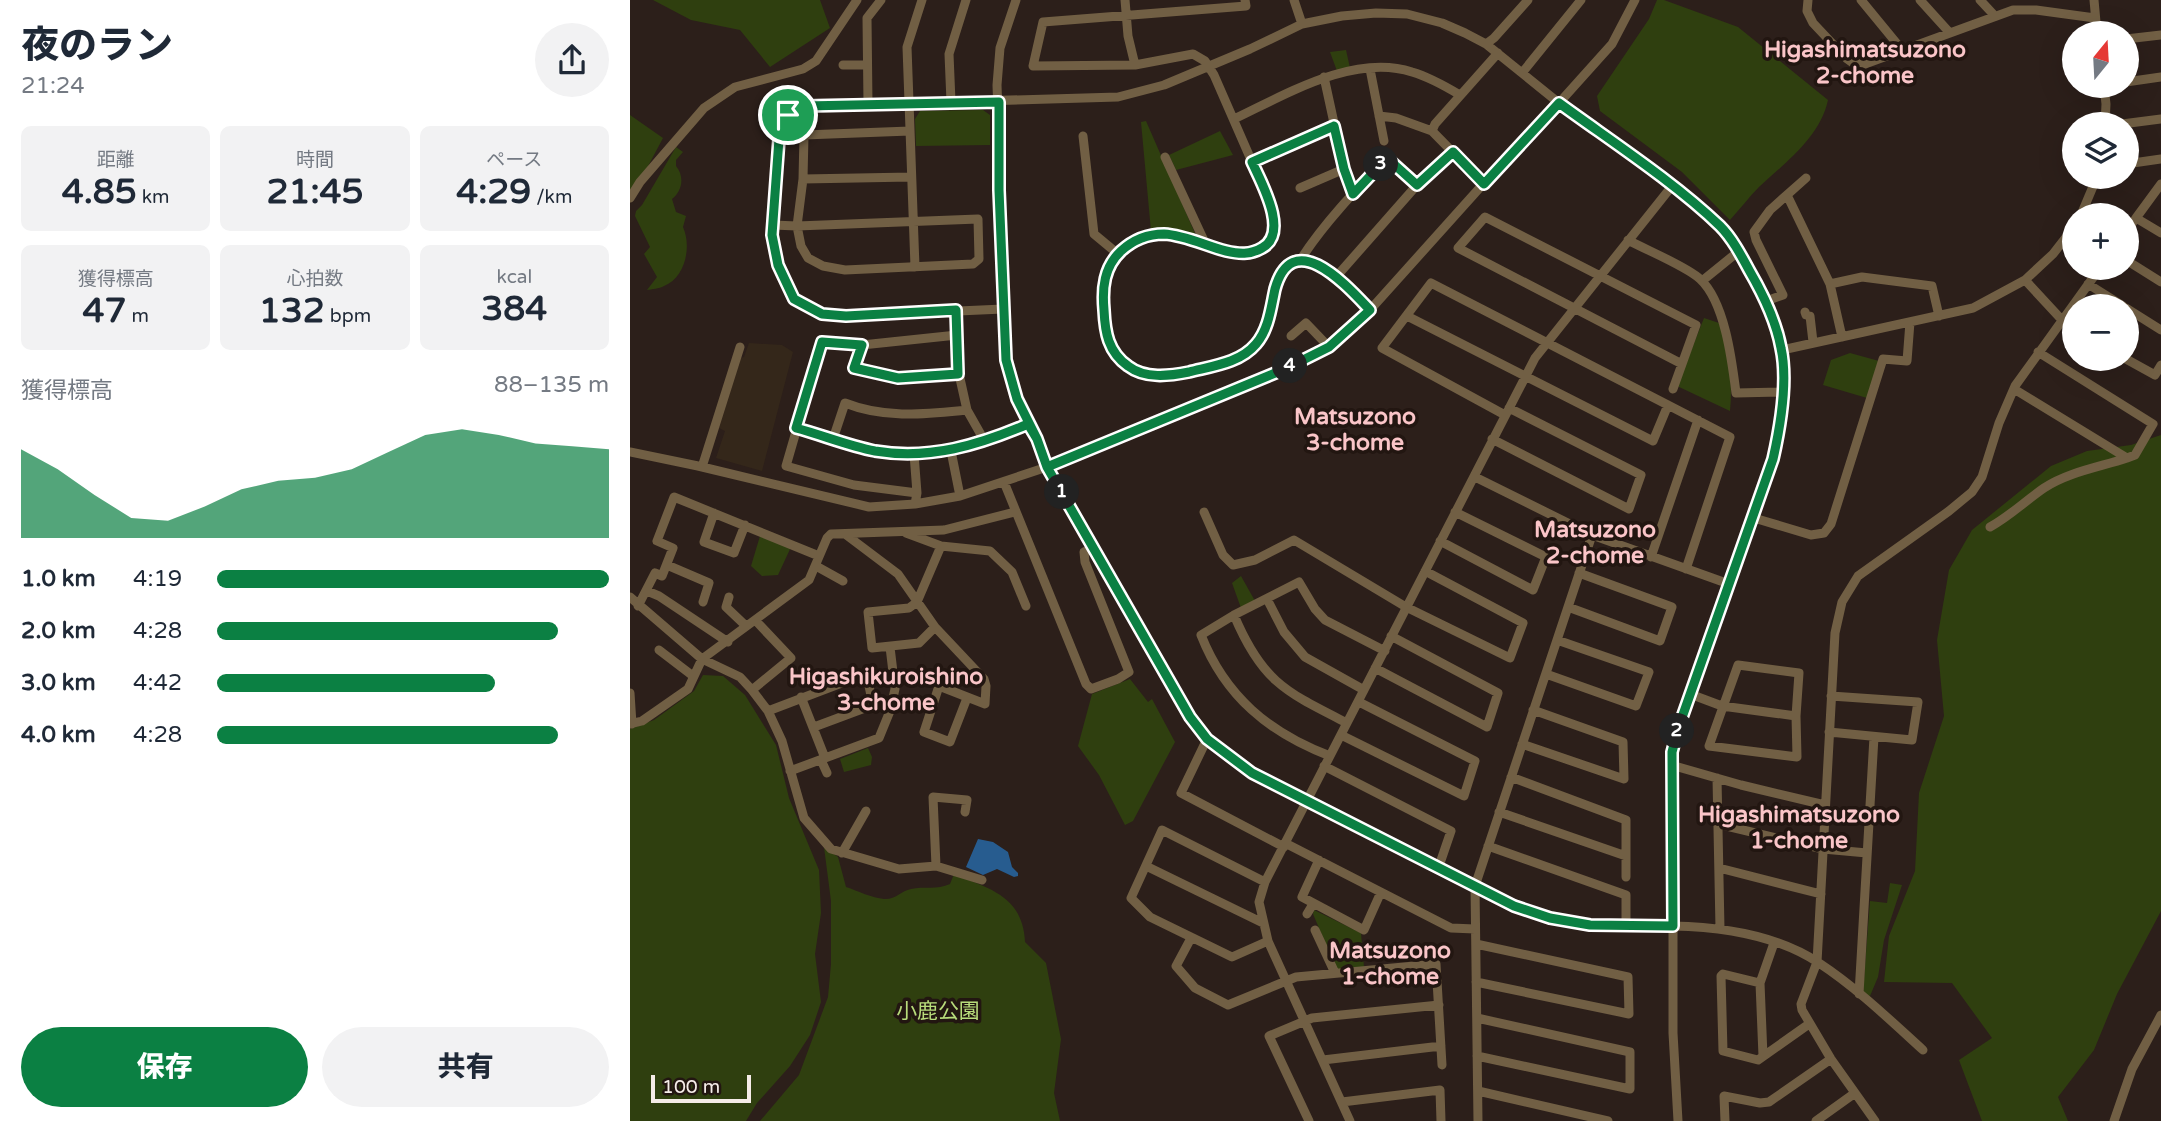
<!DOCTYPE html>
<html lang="ja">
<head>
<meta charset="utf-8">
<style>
  :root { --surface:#fff; --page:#f2f2f3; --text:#1f2937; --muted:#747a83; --accent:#0b8043 }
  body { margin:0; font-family:"Varela Round","Noto Sans JP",sans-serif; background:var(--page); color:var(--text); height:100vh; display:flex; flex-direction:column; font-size:26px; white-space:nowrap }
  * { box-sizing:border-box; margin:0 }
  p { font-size:23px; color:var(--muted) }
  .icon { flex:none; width:38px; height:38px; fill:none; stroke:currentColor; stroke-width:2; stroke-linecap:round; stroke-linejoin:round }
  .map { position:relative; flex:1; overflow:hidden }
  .details { display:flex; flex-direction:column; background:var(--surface); width:630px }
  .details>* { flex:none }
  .needle { width:46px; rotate:18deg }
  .buttons { position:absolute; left:1432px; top:21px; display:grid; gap:14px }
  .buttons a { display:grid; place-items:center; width:77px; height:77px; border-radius:50%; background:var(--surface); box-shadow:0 7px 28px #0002; font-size:35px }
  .scale { position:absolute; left:21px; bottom:18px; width:100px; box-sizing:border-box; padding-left:7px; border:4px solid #f5ece8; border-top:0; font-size:19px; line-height:24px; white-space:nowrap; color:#f5ece8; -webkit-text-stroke:5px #221611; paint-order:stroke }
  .pin { position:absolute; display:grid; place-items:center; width:60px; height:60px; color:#fff; margin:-30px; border:4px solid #fff; border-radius:50%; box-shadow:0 2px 7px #0007 }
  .km { position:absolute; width:35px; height:35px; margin:-18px; border-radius:50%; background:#222; color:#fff; font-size:19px; line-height:35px; text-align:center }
  .round { display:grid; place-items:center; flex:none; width:74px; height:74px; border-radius:37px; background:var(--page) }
  .summary { display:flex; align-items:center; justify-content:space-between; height:119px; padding:0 21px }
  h1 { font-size:38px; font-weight:800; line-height:52px }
  .stats { display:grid; grid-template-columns:repeat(3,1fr); gap:10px; height:119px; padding:7px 21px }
  .stats div { display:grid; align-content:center; border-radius:10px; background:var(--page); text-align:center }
  .stats b { font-size:35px; font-weight:800 }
  .stats small { font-size:19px; font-weight:400 }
  .stats p { font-size:19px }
  .chart { height:196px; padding:14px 21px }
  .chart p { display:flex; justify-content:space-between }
  .chart svg { width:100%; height:126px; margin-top:7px; fill:var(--accent); opacity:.7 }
  .button { display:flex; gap:14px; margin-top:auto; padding:14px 21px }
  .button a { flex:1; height:80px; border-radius:42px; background:var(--accent); color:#fff; font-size:28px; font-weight:800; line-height:80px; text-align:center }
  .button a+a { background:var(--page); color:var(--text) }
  ul { padding:0 21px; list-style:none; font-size:23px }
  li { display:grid; grid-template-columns:112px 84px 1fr; align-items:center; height:52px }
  li i { height:18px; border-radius:9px; background:var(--accent) }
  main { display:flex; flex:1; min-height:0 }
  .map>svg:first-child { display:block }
</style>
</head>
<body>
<main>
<section class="details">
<div class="summary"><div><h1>夜のラン</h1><p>21:24</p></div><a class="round"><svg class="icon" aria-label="share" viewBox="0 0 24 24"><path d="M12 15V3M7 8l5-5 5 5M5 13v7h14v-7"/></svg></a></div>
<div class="stats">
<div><p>距離</p><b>4.85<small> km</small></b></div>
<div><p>時間</p><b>21:45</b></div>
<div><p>ペース</p><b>4:29<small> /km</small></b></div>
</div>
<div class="stats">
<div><p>獲得標高</p><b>47<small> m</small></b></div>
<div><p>心拍数</p><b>132<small> bpm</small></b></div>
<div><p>kcal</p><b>384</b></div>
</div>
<div class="chart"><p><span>獲得標高</span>88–135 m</p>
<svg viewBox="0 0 160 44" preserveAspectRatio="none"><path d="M0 44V13L10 20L20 29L30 37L40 38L50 33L60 27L70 24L80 23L90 20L100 14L110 8L120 6L130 8L140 11L150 12L160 13V44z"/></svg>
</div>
<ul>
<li><b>1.0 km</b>4:19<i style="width:100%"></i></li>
<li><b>2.0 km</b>4:28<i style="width:87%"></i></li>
<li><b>3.0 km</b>4:42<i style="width:71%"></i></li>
<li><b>4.0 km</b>4:28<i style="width:87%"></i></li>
</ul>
<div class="button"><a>保存</a><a>共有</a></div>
</section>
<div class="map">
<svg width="1531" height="1121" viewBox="0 0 1531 1121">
  <rect width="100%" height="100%" fill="#2c1f1a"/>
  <path fill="#34271a" d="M119,343L152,345L163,352L132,471L86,458L95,431L89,428L111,358L114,357Z"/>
  <path fill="#2f3f0f" d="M23,0H190L200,28L140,67L110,30L61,20Z
    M1027,0H1034L1108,27L1198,100C1190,137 1156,162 1129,187C1119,197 1110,209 1100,220L1052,172L970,111L967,96L1019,19Z
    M716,50L720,68L707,71L700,52Z
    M353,110L360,115V145L286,146L285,119L290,111Z
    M0,115L33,138L0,200Z
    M516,121L567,238L542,230L521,231L511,122Z
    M590,131L603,155L546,170L539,155Z
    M46,147L53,152L46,160V166C55,177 52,191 42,199L46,212L56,216L53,227C62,247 55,278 34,286C29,289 22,289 17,290L27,277L14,254L20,247L5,216L6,211L12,205Z
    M1074,318L1089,323C1099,352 1103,380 1100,411L1047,386Z
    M1220,353L1249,361L1237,398L1193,385L1201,360Z
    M1531,435V911L1487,994L1464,1050L1428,1097L1438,1121H1352L1329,1060L1362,1038L1322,983L1254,982L1259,936L1285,871L1289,793L1314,716L1307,640L1319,570L1342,530L1421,466L1457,451L1501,445Z
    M977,521L992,529L988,539L971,532Z
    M130,536L161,547L148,575L132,576L121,566Z
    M611,576L625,601L611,608L602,583Z
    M73,675L93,676L115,695L146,745L159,798L189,870L191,913L185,954L191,1002L180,1035L160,1066L127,1103L116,1121H0V729L24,720L64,691Z
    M500,679L518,702L522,699L545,742L503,821L495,825L469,775L448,746L462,694Z
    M238,748L242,757L241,765L214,772L210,759Z
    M194,847L208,857L216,887C228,891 242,898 254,899C265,900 271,891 281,889C294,886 307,890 320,884L324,874C361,889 393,897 395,942L416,963L431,1039L424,1093L430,1121H130L169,1075L198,997L201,964V901Z
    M1260,883L1272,885L1254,940L1248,977L1240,996L1233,992L1240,901L1257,903Z
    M684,910L731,933L734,967L710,970L706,968L683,914Z"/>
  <path fill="#275c8f" d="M348,839L363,842L378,852L382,867L388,873V876L384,877L367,869L353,875L336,867Z"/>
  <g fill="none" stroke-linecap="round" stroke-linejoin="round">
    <path stroke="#715f44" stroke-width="9" d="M386,0L370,48L367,85L377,360L387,399L407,439L417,467L528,658L545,693L577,739L622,773L884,907L920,918L960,925L1043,926V1033L1048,1121
      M495,0L498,36L505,65L563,54L575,61L584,75L639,201L645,230C639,242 633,251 618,253C611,255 600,252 592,250C562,241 530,225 500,244C488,252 480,263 476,277C469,298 472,331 482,350C503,385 547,375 579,367C597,362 614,358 626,344C639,330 640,307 645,289C663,225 717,285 740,310
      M664,0L672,24
      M1178,0L1177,11L1183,23L1216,58L1223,63L1235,64L1383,10H1406L1465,18
      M1231,0L1273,51
      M1290,0L1319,32
      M1350,0L1364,15
      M1464,0L1467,33
      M1496,39L1531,35
      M856,44L864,38L898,0
      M213,65H237
      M505,65L403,66L413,22L616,6L615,0
      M740,69L754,141
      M892,73L951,0
      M694,77L714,169L723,194
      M1496,82L1531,77
      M1474,86L1476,104L1475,124
      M321,102L319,54L336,0
      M238,104L237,18L251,0
      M749,116L766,118L802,131
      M604,119C655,95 724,53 782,72C799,77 815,86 830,95
      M1492,124L1531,119
      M453,136L464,234L488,254
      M535,157L576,245
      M622,161L704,126
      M1496,164L1531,159
      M173,179L281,177
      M854,184L802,131L805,124L868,53
      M1531,184L1506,218L1531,233
      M670,188L714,169
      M1157,195L1200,284L1212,337
      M0,198L10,182L74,108L105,87L173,69L186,61L227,0
      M1451,215L1467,177
      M855,217L1066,325L1052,364L828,248Z
      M143,225L167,226L348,219L349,259L343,264L215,270L193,266L178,258L171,246L167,226L173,179L174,135L280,131
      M1496,232L1506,218
      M998,240C1016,250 1056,266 1070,279C1095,302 1102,361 1106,393L1152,392
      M1496,260L1531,282
      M669,262C693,224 726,190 757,158L787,185
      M285,267L277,47L292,0
      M706,277L787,185L823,152
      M1395,280L1432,320L1444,327
      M1072,281L1109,251
      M1200,284L1232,277L1302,286L1309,316
      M1458,284L1493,306
      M1136,301L1153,295L1126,240L1124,232L1140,210L1176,178
      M1496,308L1531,330
      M373,309L217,316C199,314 180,312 166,299C153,288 143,251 142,234C141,215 146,136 154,121C158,113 166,109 175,106L488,97L534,85L620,49L672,24L712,16L746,13L777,14L812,23L835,33L856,44L929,103L982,44L1005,0
      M326,310L329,374L337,410L354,440
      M1175,312L1176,315L1180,316L1183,342
      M777,316L1023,441L1038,405
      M661,336L676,323L699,347
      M232,345L224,368L268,378L329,374
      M1152,350L1343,308L1395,280L1423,254L1444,227
      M1496,359L1525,375L1531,365
      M1043,389L1052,364
      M1384,389L1497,458L1505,455L1523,424L1408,352
      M875,415L752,348L801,283L1100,437L1056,569
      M166,428C192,436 219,446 245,451C300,460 349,445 399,424
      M203,439L215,403C255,419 295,414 337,410
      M862,439L999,509L1011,475L879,408
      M321,451L330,496
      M0,452L68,466L239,507L285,504L330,496L417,467L655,369L699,347L716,334L740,310L890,143L929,103L1042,186L1091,227L1109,251L1136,301L1152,350V401L1144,459L1049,726L1042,752L1043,926C1092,927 1147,935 1189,963C1227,988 1260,1020 1293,1050
      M284,454L287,493
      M72,467L110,347
      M845,477L962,535L1099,584
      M374,482L456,684L461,689L488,679L499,672L455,562L454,552L464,548
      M285,504L287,493L224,485L156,466L192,342L232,345L327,335
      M574,512L593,555L603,565L625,560L664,540L776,607L880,658L893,623L795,571
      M84,513L74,542L104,553L115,525
      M1124,518L1181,535L1194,533L1201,524L1253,359L1277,361L1280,322
      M1360,527C1380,516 1395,501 1414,488C1438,472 1470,467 1497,458
      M276,533L311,546L360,551L382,572L396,606
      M215,534L268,574L305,627L354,679L356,686L355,704L309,686L294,732L320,742L337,698
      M810,541L903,590L916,557L825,512
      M1021,557L1068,420
      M37,565L79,583L73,602
      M186,566L213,581
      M17,591L29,596L98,642
      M0,597L72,659L110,677L122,690L138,711L152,741L174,818L201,849L269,869L306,866L352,880
      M99,597L96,607L116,626
      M637,599L654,632L675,657L734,690
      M8,606L25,573L32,576L43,548L27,541L44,497L189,556
      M938,607L1030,641L1042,607L949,573
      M604,615C632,682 656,692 717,723
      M305,627L289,643L242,648L238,612L279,608L287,602L311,546
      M29,650L63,676
      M1108,665L1169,673L1166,716L1167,757L1079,746Z
      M745,668L857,727L868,693L761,636
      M916,674L1006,706L1019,672L927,640
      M312,687L316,674
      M122,690L161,658L126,621
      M0,693L2,724
      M1060,694L1092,706L1166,716
      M171,697L195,758
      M138,711L217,681L231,677L238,681L243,705L184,727
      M0,724L12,721L58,689L72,659L179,580L197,538L201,534L314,530L385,512
      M1199,732L1282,740L1288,702L1201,696
      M711,735L834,796L845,761L729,702
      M577,739L551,793L654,847
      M892,744L994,779L993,742L903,710
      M700,756C639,733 595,696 571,635L604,615L669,582L685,609L695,620L755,651
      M191,760L197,773
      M1041,765L1111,785L1195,805
      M694,766L821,831L808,869
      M160,771L249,738L260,711L265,689L260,647
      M881,777L996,820V877
      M1087,778L1090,929
      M869,812L996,856
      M1088,824L1193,849L1237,853
      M655,843L821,928L845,929
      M858,846L996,895V927
      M212,853L236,811
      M689,860L672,897L734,930L751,892
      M306,866L303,797L337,800L335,812
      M516,866L633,923
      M1089,868L1191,894
      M635,882L532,830L501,898L520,917L602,957L638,941
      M677,914L683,904
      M685,930L705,973
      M561,938L546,966L565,988L598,1005L666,977L806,964L812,1065
      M846,944L998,977L999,1014L846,982
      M1130,983L1093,974L1091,976L1093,1051L1128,1060L1179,1024
      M1229,994L1244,737
      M847,1018L1000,1052V1089L847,1056
      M1133,1056L1130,983L1144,943
      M693,1060L811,1046
      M848,1091L978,1121
      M712,1102L810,1090L811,1121
      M679,1121L639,1036L682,1018L809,1005
      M720,1121L638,941L629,902L635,882L905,358L1042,186
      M848,1121L845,886L962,535
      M1095,1121L1094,1096L1130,1103L1139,1102L1201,1059
      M1186,1121L1225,1093
      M1245,1121L1201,1059L1172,1010L1171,1004L1187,962L1205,633L1212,602L1228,576L1319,511L1342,492L1352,477L1369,423L1385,386L1470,268
      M1484,1121L1502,1069L1531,1015"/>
  </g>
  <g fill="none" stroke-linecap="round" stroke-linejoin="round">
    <g stroke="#fff" stroke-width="14">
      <path id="route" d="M158,115L154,121L149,139L142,235L148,265L164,299L192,314L216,316L326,310L328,374L268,378L224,368L232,345L192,342L166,428C192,435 219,446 245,451C300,460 349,445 398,424L407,439L417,467L560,717L577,739L622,773L884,906L920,918L960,925L1043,926L1042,752L1049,726L1143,459C1150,428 1158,380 1151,348C1146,320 1133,294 1119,270C1111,255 1102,238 1090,226C1043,181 981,141 929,103L854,184L823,152L787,185L757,158L723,194L714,169L704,126L622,162C631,182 660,233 632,248C620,255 609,254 596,251C576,246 555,235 534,234C518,234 503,240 491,251C474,267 472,288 474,310C475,332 478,352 498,366C515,379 539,376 559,372C583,366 610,363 626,344C639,329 641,307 645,289C663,225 717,286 740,310L699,347L655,369L417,467L407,439L387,399L376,360L369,190V102L175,106L158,115"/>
    </g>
    <use href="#route" stroke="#0b8043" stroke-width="9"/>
  </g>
  <g text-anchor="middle" stroke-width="7" stroke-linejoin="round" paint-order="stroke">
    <g font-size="21" fill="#b8dc7b" stroke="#221611">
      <text x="308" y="1018">小鹿公園</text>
    </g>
    <g font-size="23" font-weight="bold" fill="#fac5c8" stroke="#221611">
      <text x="1235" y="57">Higashimatsuzono<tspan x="1235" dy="26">2-chome</tspan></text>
      <text x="725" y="424">Matsuzono<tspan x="725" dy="26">3-chome</tspan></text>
      <text x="965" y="537">Matsuzono<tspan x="965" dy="26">2-chome</tspan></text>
      <text x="256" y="684">Higashikuroishino<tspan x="256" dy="26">3-chome</tspan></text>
      <text x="1169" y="822">Higashimatsuzono<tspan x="1169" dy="26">1-chome</tspan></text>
      <text x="760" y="958">Matsuzono<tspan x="760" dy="26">1-chome</tspan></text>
    </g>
  </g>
</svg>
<div class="buttons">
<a><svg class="needle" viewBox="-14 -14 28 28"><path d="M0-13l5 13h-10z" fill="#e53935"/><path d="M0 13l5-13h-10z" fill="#747a83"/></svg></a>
<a><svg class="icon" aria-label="layers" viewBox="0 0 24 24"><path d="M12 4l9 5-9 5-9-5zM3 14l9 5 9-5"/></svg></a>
<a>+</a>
<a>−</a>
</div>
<div class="scale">100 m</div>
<div class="pin" style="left:158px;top:115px;background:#1e9e55"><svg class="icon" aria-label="arrive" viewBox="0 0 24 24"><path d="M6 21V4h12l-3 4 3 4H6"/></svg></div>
<b class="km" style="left:432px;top:492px">1</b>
<b class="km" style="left:1047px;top:731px">2</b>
<b class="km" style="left:751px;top:164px">3</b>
<b class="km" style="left:660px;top:366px">4</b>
</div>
</main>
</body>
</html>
